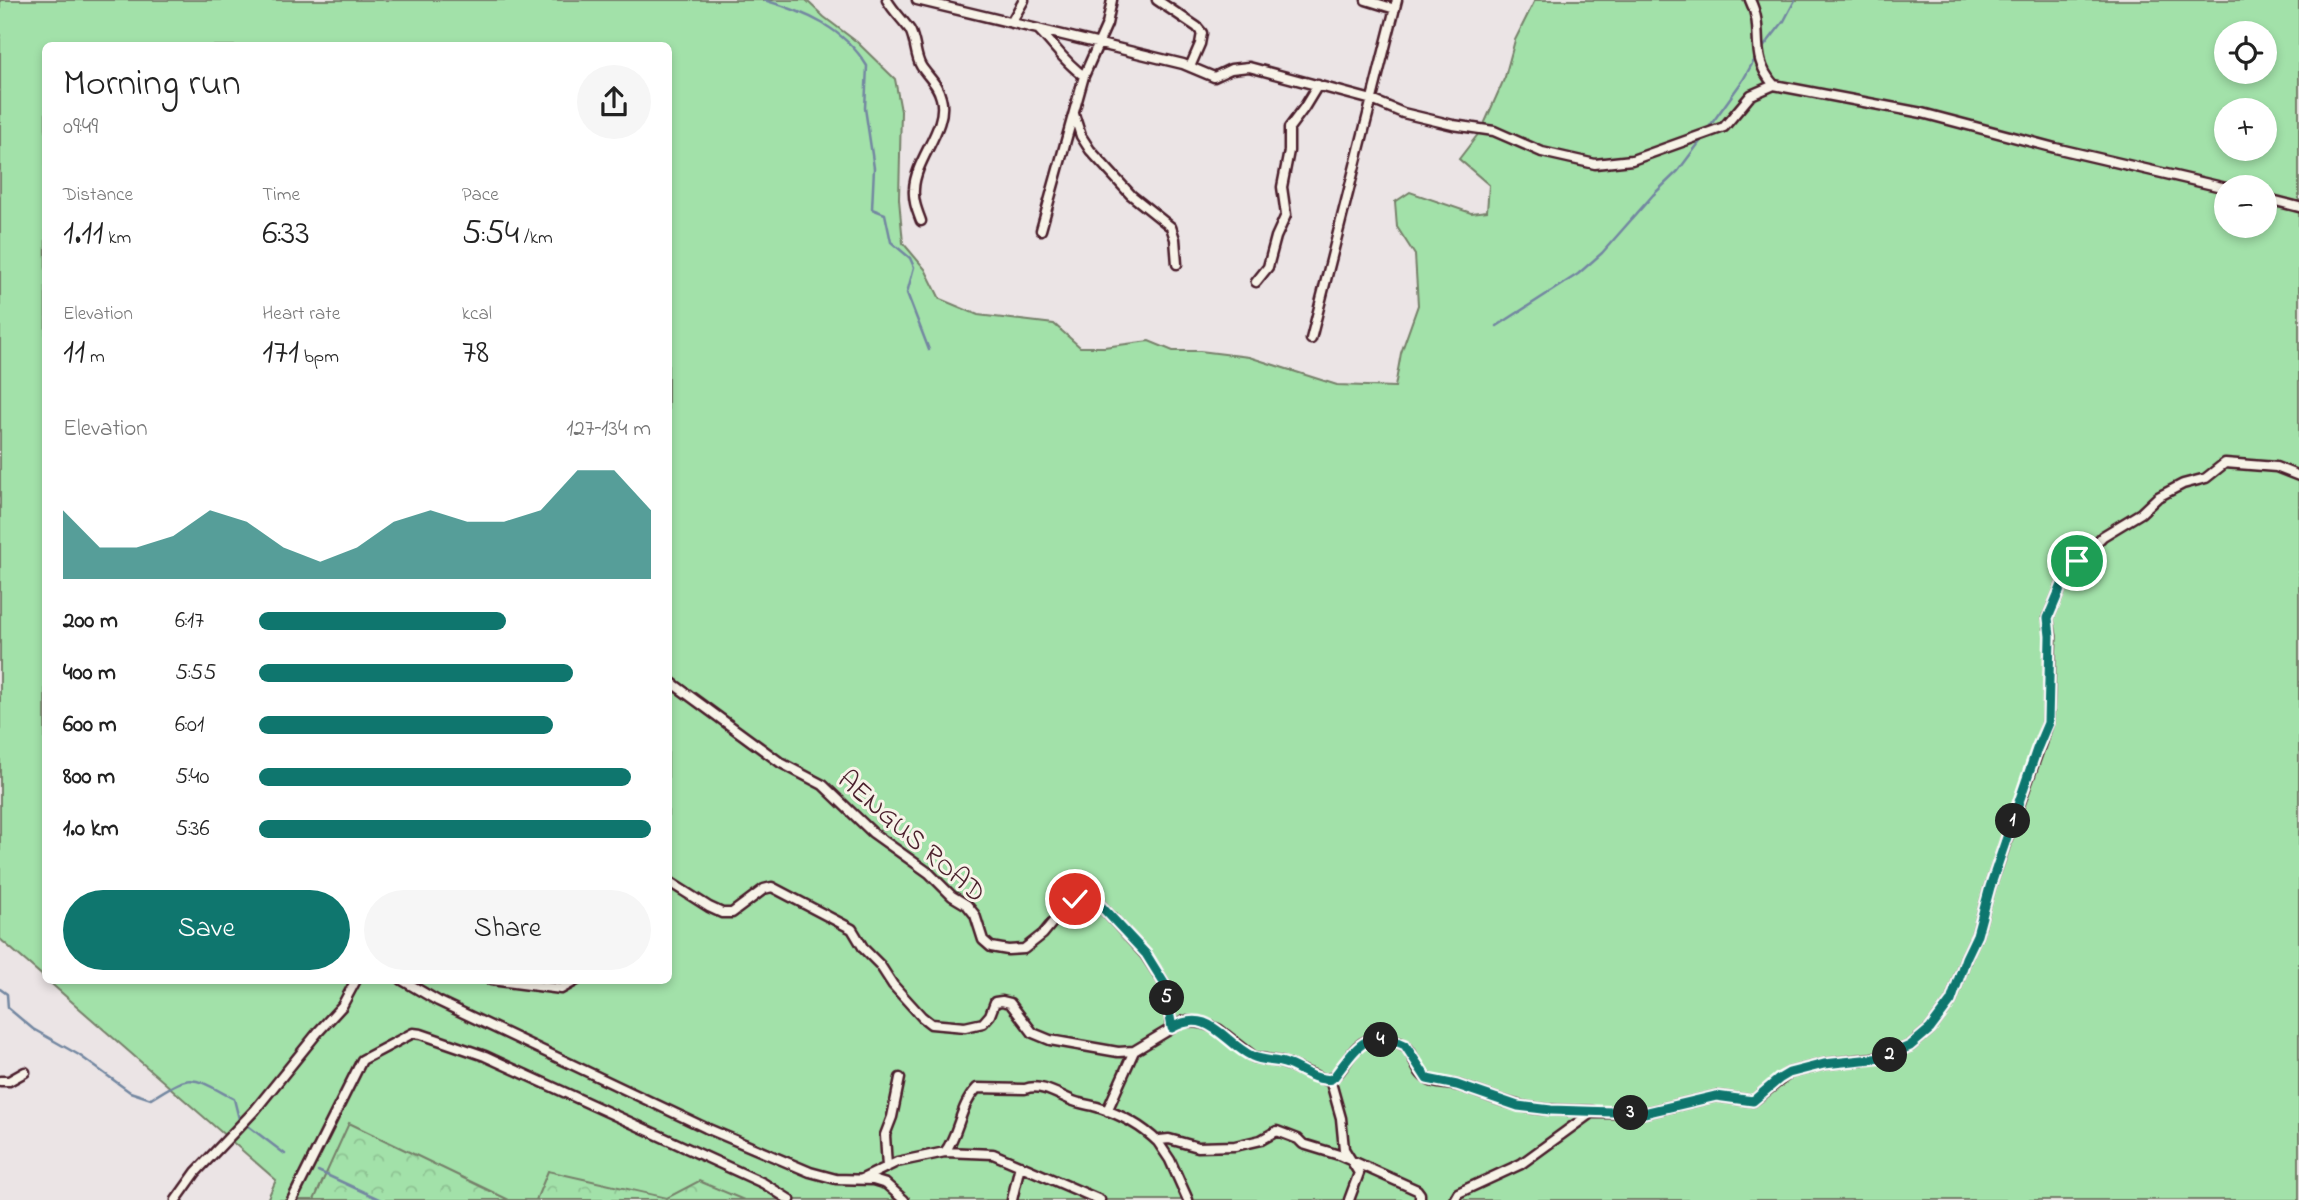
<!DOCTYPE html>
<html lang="en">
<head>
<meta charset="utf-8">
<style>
  :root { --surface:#fff; --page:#f6f6f6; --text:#222; --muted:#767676; --accent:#0f766e }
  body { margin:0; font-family:"Indie Flower",sans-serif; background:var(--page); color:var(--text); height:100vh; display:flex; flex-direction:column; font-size:26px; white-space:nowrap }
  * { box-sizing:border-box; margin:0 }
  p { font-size:23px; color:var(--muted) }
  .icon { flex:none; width:38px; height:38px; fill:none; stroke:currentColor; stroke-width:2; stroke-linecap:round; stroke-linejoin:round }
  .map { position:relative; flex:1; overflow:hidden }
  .drawer { position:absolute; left:42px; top:42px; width:630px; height:942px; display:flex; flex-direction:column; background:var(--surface); border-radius:10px; box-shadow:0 4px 10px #0003 }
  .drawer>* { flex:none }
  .controls { position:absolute; left:2214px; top:21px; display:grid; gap:14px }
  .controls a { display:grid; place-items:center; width:63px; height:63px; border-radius:50%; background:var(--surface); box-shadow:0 4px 10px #0003; font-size:35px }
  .pin { position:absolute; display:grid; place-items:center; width:60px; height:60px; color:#fff; margin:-30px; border:4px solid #fff; border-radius:50%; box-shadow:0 2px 7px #0007 }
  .km { position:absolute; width:35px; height:35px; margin:-18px; border-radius:50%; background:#222; color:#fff; font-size:19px; line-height:35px; text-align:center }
  .round { display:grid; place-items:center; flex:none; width:74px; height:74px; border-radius:37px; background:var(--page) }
  .head { display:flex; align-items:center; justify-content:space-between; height:119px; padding:0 21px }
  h1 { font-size:38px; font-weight:600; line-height:52px }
  .figures { display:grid; grid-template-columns:repeat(3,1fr); gap:10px; height:119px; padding:7px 21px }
  .figures div { display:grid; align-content:center }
  .figures b { font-size:35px; font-weight:600 }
  .figures small { font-size:19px; font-weight:400 }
  .figures p { font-size:19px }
  .chart { height:196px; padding:14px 21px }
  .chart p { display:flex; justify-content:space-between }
  .chart svg { width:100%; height:126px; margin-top:7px; fill:var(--accent); opacity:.7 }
  .action { display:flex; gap:14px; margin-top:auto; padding:14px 21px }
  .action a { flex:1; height:80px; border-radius:42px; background:var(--accent); color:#fff; font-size:28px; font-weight:600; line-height:80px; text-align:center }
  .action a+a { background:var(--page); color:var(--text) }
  ul { padding:0 21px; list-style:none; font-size:23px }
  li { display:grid; grid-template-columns:112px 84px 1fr; align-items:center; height:52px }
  li i { height:18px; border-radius:9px; background:var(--accent) }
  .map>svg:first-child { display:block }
</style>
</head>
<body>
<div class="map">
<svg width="2299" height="1200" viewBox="0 0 2299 1200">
  <defs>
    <pattern id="forest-crowns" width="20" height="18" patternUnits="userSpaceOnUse" patternTransform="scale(1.75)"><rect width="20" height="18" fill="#a2e1a9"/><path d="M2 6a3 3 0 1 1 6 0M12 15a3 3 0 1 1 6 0" fill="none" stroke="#8dc192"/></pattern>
  </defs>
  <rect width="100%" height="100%" fill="#ebe4e5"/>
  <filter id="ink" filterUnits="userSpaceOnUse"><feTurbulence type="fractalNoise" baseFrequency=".0143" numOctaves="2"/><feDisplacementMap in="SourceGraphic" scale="14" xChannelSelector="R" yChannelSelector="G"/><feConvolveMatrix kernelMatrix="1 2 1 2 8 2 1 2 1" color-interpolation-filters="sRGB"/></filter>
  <g filter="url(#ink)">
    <path fill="#a2e1a9" stroke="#76806a" stroke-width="2" fill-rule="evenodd" d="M0,0H806L824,17L857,42L895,79L901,111L899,199L903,243L925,269L940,299L978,315L1054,324L1080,347H1104L1149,341L1173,351H1200L1249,357L1337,385L1395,387L1401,353L1418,305L1415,255L1397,227L1395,202L1410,192L1471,213L1487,211L1489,185L1459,159L1482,129L1505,77L1515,40L1535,0H2299V1200H267L276,1180L47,980H668V46H46L45,978L0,939ZM2226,33H2264V72H2226ZM2226,110H2264V149H2226ZM2226,187H2264V226H2226Z"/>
    <path fill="url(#forest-crowns)" stroke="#76806a" stroke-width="2" d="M349,1123L509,1200H314Z
      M548,1171L667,1198L699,1181L744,1200H536Z"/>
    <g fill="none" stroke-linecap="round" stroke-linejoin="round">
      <path stroke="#7387a1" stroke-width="2.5" d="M764,0C805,12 844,28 867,66L865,108L874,168L872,209L885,214L891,242L910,258L914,267L907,293L929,350
        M1762,49L1784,21L1795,0
        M1707,130L1743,80L1756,57
        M1497,326L1578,274L1602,253L1653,195L1678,171L1702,139
        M0,989L7,994L8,1008L33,1029L79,1055L130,1092L151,1099C193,1072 191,1076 234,1099L239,1119L285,1154
        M318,1171L381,1200"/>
      <g stroke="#4a1f2b" stroke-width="13">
        <path id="minor" d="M887,0C894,12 903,20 910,30C916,41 915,56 921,66C928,77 938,84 941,98C949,127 915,159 914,189C913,201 917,210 921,221
          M917,0L1183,64L1214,77L1231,69L1249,67L1372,100L1403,113L1453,125L1494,131L1542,152L1595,164L1632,160L1724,127L1751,95L1774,85
          M1157,0L1197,27L1202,33L1200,44L1190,67
          M1366,0L1395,9
          M1750,0C1766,31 1747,55 1774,85L1922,113L2055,148L2226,188
          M1012,21L1024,0
          M1038,29C1054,45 1065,63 1084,76
          M1074,114L1081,136L1090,150L1131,195L1171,227L1175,239L1177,264
          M2264,198L2299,207
          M1041,230L1084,76L1107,24L1112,0
          M1256,282L1268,267L1276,237L1286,215L1282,187L1289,151V128L1304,108L1318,85
          M1311,339L1397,0
          M668,680L781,763L823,785L873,833L929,873L952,896L967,905L975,915L983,940L991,947L1008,950L1024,949L1043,934L1061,912L1079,896L1100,905L1145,954L1164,983L1172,1028
          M668,881L709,907L722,913H732L764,889L772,887L852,929L864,949L880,965L893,985L922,1017L931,1024L965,1027L983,1023L990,1015L995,1002L1002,1001L1010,1003L1033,1033L1050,1040L1118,1052L1134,1051L1184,1021L1202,1023L1218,1029L1254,1057L1281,1062L1326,1080C1347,1075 1349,1041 1373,1040C1425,1037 1404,1066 1429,1080C1438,1085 1450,1083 1460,1086C1479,1092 1497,1100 1517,1105C1541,1111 1567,1110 1592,1111
          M402,980L438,1001L706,1128L810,1172L836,1179L873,1180L886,1184L904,1200
          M491,980L561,989L577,980
          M1330,1079L1341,1118L1344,1149L1359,1173L1349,1200
          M0,1081H9L25,1072
          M1107,1111L1134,1051
          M1158,1142L1170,1160L1188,1200
          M945,1152L993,1154L1100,1200
          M887,1167L885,1135L892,1117L900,1078
          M862,1179L897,1162L945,1152C960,1132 959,1107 977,1088L1025,1089C1040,1083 1057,1094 1071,1100C1079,1104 1088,1104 1097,1107C1119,1114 1142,1126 1158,1142L1160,1140L1169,1139L1198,1147L1235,1146L1261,1140L1277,1131L1298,1139L1303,1144L1339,1155L1417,1190L1420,1194V1200
          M176,1200L196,1172L255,1110L318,1032L342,1006L356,980
          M292,1200L362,1060L413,1033L421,1034L485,1056L763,1183L790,1200
          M1012,1200L1020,1165
          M1454,1200L1458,1193L1521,1164L1591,1113H1644L1716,1096L1753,1101L1789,1073L1824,1064L1883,1057L1910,1046L1930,1029L1951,1001L1966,958L1977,935L1990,887L2048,723L2051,636L2048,618L2067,573L2103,536L2141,513L2158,497L2183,484L2206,478L2225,463L2276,467L2299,476"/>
      </g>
      <use href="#minor" stroke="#f7f3e8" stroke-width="8"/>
    </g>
  </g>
  <g fill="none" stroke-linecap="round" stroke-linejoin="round" filter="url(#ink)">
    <g stroke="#fff" stroke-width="14">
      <path id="route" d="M1075,899L1079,896L1100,905L1146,954L1164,983L1172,1028C1209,1006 1224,1043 1252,1056C1262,1061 1274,1060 1284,1063C1298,1067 1310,1078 1324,1079C1331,1080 1329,1080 1334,1077C1356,1049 1365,1027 1405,1045L1427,1079L1457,1085L1518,1106L1551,1110L1644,1113L1716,1096L1753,1101L1779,1079L1789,1073L1824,1064L1882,1058L1910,1046L1930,1029L1951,1001L1966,958L1977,935L1990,887L2037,749L2048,723L2050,636L2048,618L2067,573L2077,561"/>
    </g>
    <use href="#route" stroke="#0f766e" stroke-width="9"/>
  </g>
  <g text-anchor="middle" stroke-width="6" stroke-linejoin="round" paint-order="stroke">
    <g font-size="28" fill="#4a1f2b" stroke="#f7f3e8">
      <text transform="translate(913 835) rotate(41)" y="10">AENGUS ROAD</text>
    </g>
  </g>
</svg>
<div class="controls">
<a><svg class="icon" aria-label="locate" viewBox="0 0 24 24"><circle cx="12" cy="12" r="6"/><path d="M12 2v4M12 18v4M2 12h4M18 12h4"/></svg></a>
<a>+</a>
<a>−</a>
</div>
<div class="pin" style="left:2077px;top:561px;background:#1e9e55"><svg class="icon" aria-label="arrive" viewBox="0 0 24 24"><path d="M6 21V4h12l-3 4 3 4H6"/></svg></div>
<div class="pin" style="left:1075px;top:899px;background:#d93025"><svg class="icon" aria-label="check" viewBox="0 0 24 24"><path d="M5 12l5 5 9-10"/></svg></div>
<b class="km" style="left:2013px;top:821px">1</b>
<b class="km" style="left:1890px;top:1055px">2</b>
<b class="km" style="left:1631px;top:1113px">3</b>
<b class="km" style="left:1381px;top:1040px">4</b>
<b class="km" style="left:1167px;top:998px">5</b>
<section class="drawer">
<div class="head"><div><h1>Morning run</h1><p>09:49</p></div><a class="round"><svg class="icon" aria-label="share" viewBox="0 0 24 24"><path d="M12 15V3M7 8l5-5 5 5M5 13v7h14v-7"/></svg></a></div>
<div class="figures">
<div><p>Distance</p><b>1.11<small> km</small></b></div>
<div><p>Time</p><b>6:33</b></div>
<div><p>Pace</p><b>5:54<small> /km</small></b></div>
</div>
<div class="figures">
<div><p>Elevation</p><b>11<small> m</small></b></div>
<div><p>Heart rate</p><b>171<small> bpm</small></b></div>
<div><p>kcal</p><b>78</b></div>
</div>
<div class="chart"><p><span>Elevation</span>127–134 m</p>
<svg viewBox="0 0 160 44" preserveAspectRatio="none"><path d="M0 44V20L10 33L20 33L30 29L40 20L50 24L60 33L70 38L80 33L90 24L100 20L110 24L120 24L130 20L140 6L150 6L160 20V44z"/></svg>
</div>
<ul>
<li><b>200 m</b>6:17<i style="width:63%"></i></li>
<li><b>400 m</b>5:55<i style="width:80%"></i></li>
<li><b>600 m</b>6:01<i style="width:75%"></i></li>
<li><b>800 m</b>5:40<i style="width:95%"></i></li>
<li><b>1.0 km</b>5:36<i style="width:100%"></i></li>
</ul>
<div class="action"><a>Save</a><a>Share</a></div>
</section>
</div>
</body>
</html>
